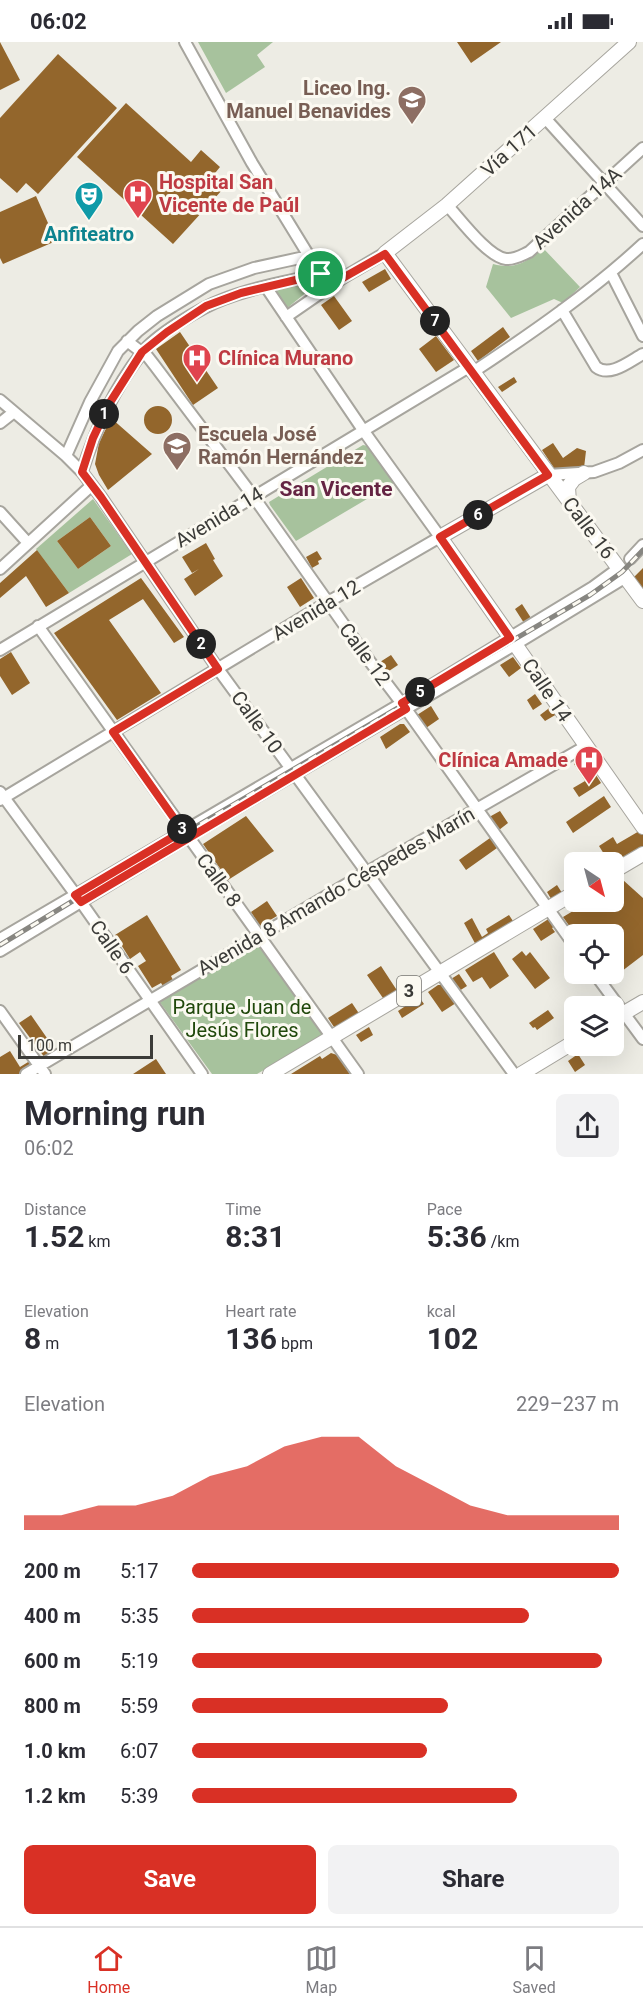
<!DOCTYPE html>
<html lang="en">
<head>
<meta charset="utf-8">
<style>
  :root { --surface:#fff; --page:#f2f2f3; --text:#2b2b33; --muted:#7c7c81; --line:#e1e1e2; --accent:#d93025 }
  body { margin:0; font-family:Roboto,sans-serif; background:var(--page); color:var(--text); height:100vh; display:flex; flex-direction:column; font-size:22px; white-space:nowrap }
  * { box-sizing:border-box; margin:0 }
  p { font-size:20px; color:var(--muted) }
  .icon { flex:none; width:33px; height:33px; fill:none; stroke:currentColor; stroke-width:2; stroke-linecap:round; stroke-linejoin:round }
  .map { position:relative; height:1032px; overflow:hidden }
  .panel { display:flex; flex-direction:column; background:var(--surface); flex:1 }
  .panel>* { flex:none }
  .needle { width:39px; rotate:144deg }
  .controls { position:absolute; left:564px; top:810px; display:grid; gap:12px }
  .controls a { display:grid; place-items:center; width:60px; height:60px; border-radius:9px; background:var(--surface); box-shadow:0 6px 24px #0002; font-size:30px }
  .scale { position:absolute; left:18px; bottom:15px; width:135px; box-sizing:border-box; padding-left:6px; border:3px solid #3b3b38; border-top:0; font-size:16px; line-height:21px; white-space:nowrap; color:#3b3b38; -webkit-text-stroke:4px #fbf9f1; paint-order:stroke }
  .pin { position:absolute; display:grid; place-items:center; width:51px; height:51px; color:#fff; margin:-26px; border:3px solid #fff; border-radius:50%; box-shadow:0 2px 6px #0007 }
  .km { position:absolute; width:30px; height:30px; margin:-15px; border-radius:50%; background:#222; color:#fff; font-size:16px; line-height:30px; text-align:center }
  .round { display:grid; place-items:center; flex:none; width:63px; height:63px; border-radius:9px; background:var(--page) }
  .summary { display:flex; align-items:center; justify-content:space-between; height:102px; padding:0 24px }
  h1 { font-size:33px; font-weight:700; line-height:45px }
  .metrics { display:grid; grid-template-columns:repeat(3,1fr); gap:9px; height:102px; padding:6px 24px }
  .metrics div { display:grid; align-content:center }
  .metrics b { font-size:30px; font-weight:700 }
  .metrics small { font-size:16px; font-weight:400 }
  .metrics p { font-size:16px }
  .chart { height:168px; padding:12px 24px }
  .chart p { display:flex; justify-content:space-between }
  .chart svg { width:100%; height:108px; margin-top:6px; fill:var(--accent); opacity:.7 }
  .cta { display:flex; gap:12px; margin-top:auto; padding:12px 24px }
  .cta a { flex:1; height:69px; border-radius:9px; background:var(--accent); color:#fff; font-size:24px; font-weight:700; line-height:69px; text-align:center }
  .cta a+a { background:var(--page); color:var(--text) }
  ul { padding:0 24px; list-style:none; font-size:20px }
  li { display:grid; grid-template-columns:96px 72px 1fr; align-items:center; height:45px }
  li i { height:15px; border-radius:8px; background:var(--accent) }
  .status { display:flex; justify-content:space-between; align-items:center; height:42px; padding:0 30px; background:var(--surface); direction:ltr }
  .status svg { height:16px; fill:currentColor }
  .menu { display:flex; justify-content:space-around; align-items:center; height:84px; border-top:2px solid var(--line); background:var(--surface); font-size:16px; color:var(--muted) }
  .menu a { display:grid; justify-items:center; gap:3px }
  .menu .on { color:var(--accent) }
  .map>svg:first-child { display:block }
</style>
</head>
<body>
<div class="status"><b>06:02</b><svg viewBox="0 0 49 12"><path d="M0 12V9h3v3zM5 12V6h3v6zM10 12V3h3v9zM15 12V0h3v12zM26 1h20v11H26zM47 4h2v5h-2z"/></svg></div>
<div class="map">
<svg width="643" height="1032" viewBox="0 0 643 1032">
  <rect width="100%" height="100%" fill="#edece4"/>
  <path fill="#a7c29d" fill-rule="evenodd" d="M198,0H273L257,13L265,25L226,51Z
    M543,206L580,245L563,261L554,257L511,276L486,245L493,222C517,228 525,220 543,206Z
    M311,240H319L286,267L275,249Z
    M363,403L368,404L394,441L296,499L270,463L269,460Z
    M93,457L132,512L69,551L36,507ZM90,475L111,504L78,527L57,499Z
    M258,900L324,993L257,1032H212L159,959Z"/>
  <path fill="#93662c" d="M0,0L20,38L0,48Z
    M457,0H501L471,21Z
    M58,12L117,66L38,152L26,141L17,151L0,136V76Z
    M126,61L191,120L201,108L220,125L211,136L223,147L173,202L77,115Z
    M36,154L56,199L3,222L0,216V170Z
    M385,227L391,237L369,250L362,240Z
    M334,254L352,279L339,288L321,263Z
    M503,285L510,295L478,319L471,309Z
    M180,290L218,346L193,363L156,307Z
    M436,294L454,318L436,330L419,307Z
    M514,335L517,340L502,350L498,345Z
    M144 378a14 14 0 1 1 28 0a14 14 0 1 1-28 0Z
    M111,376L152,412L108,448L99,433L95,422L99,401Z
    M553,401L563,416L577,406L586,409L584,426L561,428L554,426L542,408Z
    M90,475L111,504L78,527L57,499Z
    M206,501L215,517L213,518L223,534L195,554L184,537L199,527L192,531L182,515Z
    M37,508L69,551L46,565L26,534L0,556V541Z
    M317,509L322,517L318,519L319,522L312,526L306,515Z
    M643,526V547L634,535Z
    M141,536L184,595L174,601L143,557L109,578L161,651L117,678L54,591Z
    M301,536L314,556L300,565L287,545Z
    M522,562L531,576L524,581L515,567Z
    M11,610L30,641L12,653L0,634V617Z
    M391,613L398,623L386,631L380,620Z
    M513,615L521,626L509,635L500,623Z
    M535,652L542,662L533,668L527,658Z
    M431,664L439,677L426,686L417,673Z
    M552,664L557,672L545,679L540,673Z
    M400,682H404L410,690L386,707L380,695Z
    M585,715L601,741L579,755L573,746L585,739L574,722Z
    M604,754L611,765L573,791L566,780Z
    M500,769L508,781L499,788L491,777V774Z
    M246,774L274,809L228,838L203,802Z
    M641,788L643,792V804L614,822L609,820L599,804L613,795L617,802Z
    M490,796L497,806L466,828L459,818Z
    M623,838L643,856V913L609,939L604,932H614V892H575L563,875L588,860H614V844Z
    M557,843L564,854L553,860L547,850Z
    M267,859L277,874L260,884L251,870Z
    M147,873L181,928L171,934L173,938L163,944L161,941L152,946L138,924L146,919L140,910L130,917L115,893Z
    M509,873L515,882L477,905L464,881L472,876L482,895L488,891L486,887Z
    M550,876L555,884L552,886L555,890L541,899L533,887Z
    M522,909L526,914L530,910L550,936L535,947L512,917Z
    M494,910L509,934L490,947L482,935L473,940L465,928Z
    M381,924L398,950L385,959L367,933Z
    M459,932L467,944L459,949L451,937Z
    M438,943H444L456,961L442,970L428,950Z
    M419,955L424,962L402,976L398,969Z
    M352,961L360,973L340,986L334,985L328,976Z
    M548,968L554,976L537,988L535,985L533,986L529,981Z
    M31,973L56,1009L45,1016L19,981Z
    M369,985L373,993L361,1000L356,993Z
    M10,1009L20,1025L33,1017L34,1023L19,1032H0V1015Z
    M331,1011L337,1013L350,1032H291L320,1014L322,1017Z
    M578,1012L585,1023L575,1030L568,1019Z
    M156,1017L166,1032H133Z"/>
  <g fill="none" stroke-linecap="round" stroke-linejoin="round">
    <g stroke="#a7a59e" stroke-width="14">
      <path id="minor" d="M185,0L252,121L309,214L321,232L329,236L341,237
        M545,76L643,184
        M447,163C460,177 488,215 506,217C514,218 522,213 529,210L643,106
        M611,231L643,294
        M562,268L596,325C610,336 630,319 643,312
        M286,275L341,237L385,211
        M127,299L148,315L155,324L253,454L371,621L406,667L574,903
        M473,330C532,291 591,250 643,202
        M0,358L66,414L82,430L101,455L218,627L514,1032
        M0,381L14,370
        M66,414L90,360L118,309L138,289L157,274L209,242L254,226L309,214
        M82,430C95,388 114,347 141,312C155,293 202,265 224,257C255,245 289,239 321,232
        M548,433L594,430L619,421L643,408
        M0,470L28,501
        M630,517L643,503
        M0,527L92,443
        M38,584L358,1032
        M0,608L469,325
        M0,750L81,860L202,1032
        M0,758L328,560L440,495L363,388L266,245
        M0,897L402,661L593,545L619,526
        M0,909L188,795L516,602L626,535
        M595,932L643,997
        M0,969L45,1032
        M26,1032L367,830L586,704"/>
    </g>
    <g stroke="#a7a59e" stroke-width="16">
      <path id="major" d="M629,0L447,163L385,211L643,559
        M548,433L440,495L643,785
        M569,460L568,445L574,437L584,431
        M614,829L643,812
        M614,977L643,960
        M270,1032L574,851
        M521,1032L574,1000"/>
    </g>
    <use href="#minor" stroke="#fff" stroke-width="10"/>
    <use href="#major" stroke="#fff" stroke-width="14"/>
    <g stroke="#878681" stroke-width="5">
      <path id="rail" d="M0,903L185,791L590,553L622,530L643,508"/>
    </g>
    <use href="#rail" stroke="#fbf9f1" stroke-width="3" stroke-dasharray="9" stroke-linecap="butt"/>
  </g>
  <g fill="none" stroke-linecap="round" stroke-linejoin="round">
    <g stroke="#fff" stroke-width="12">
      <path id="route" d="M385,212L548,433L440,495L510,596L402,661L406,667L81,860L75,853L183,789L113,690L218,627L101,455L82,430L93,396L109,362L142,310L167,290L206,264L241,251L321,232L329,236L341,237Z"/>
    </g>
    <use href="#route" stroke="#d93025" stroke-width="8"/>
  </g>
  <defs>
    <g id="school-pin" transform="scale(1.5)"><path d="M0 17L-7.5 6A9.5 9.5 0 1 1 7.5 6Z" fill="#8d6e63" stroke="#fbf9f1"/><path d="M0-5L7-2L0 1L-7-2ZM-4 1L0 2.5L4 1V4Q0 6-4 4Z" fill="#fff"/></g>
    <g id="hospital-pin" transform="scale(1.5)"><path d="M0 17L-7.5 6A9.5 9.5 0 1 1 7.5 6Z" fill="#e0444e" stroke="#fbf9f1"/><path d="M-5-5h3v3.5h4V-5h3V5h-3V1.5h-4V5h-3Z" fill="#fff"/></g>
    <g id="theatre-pin" transform="scale(1.5)"><path d="M0 17L-7.5 6A9.5 9.5 0 1 1 7.5 6Z" fill="#0f9aa8" stroke="#fbf9f1"/><path d="M-5-5.5Q0-4 5-5.5V0Q5 5 0 6Q-5 5-5 0ZM-3.3-2.5H-1v1.5H-3.3ZM1-2.5H3.3v1.5H1ZM-2.8 1Q0 5.5 2.8 1Z" fill="#fff"/></g>
  </defs>
  <g fill-rule="evenodd">
    <use href="#school-pin" x="412" y="58"/>
    <use href="#hospital-pin" x="138" y="152"/>
    <use href="#theatre-pin" x="89" y="154"/>
    <use href="#hospital-pin" x="197" y="316"/>
    <use href="#school-pin" x="177" y="404"/>
    <use href="#hospital-pin" x="589" y="718"/>
  </g>
  <g text-anchor="middle" stroke-width="6" stroke-linejoin="round" paint-order="stroke">
    <rect fill="#fbf9f1" stroke="#757470" stroke-width="1.5" x="397" y="934" width="24" height="30" rx="4.5"/>
    <g font-size="18" font-weight="bold" fill="#3b3b38">
      <text x="409" y="955">3</text>
    </g>
    <g font-size="20" font-weight="bold" fill="#785e54" stroke="#fbf9f1" text-anchor="end">
      <text x="391" y="53">Liceo Ing.<tspan x="391" dy="23">Manuel Benavides</tspan></text>
      <text x="198" y="399" text-anchor="start">Escuela José<tspan x="198" dy="23">Ramón Hernández</tspan></text>
    </g>
    <g font-size="20" fill="#3b3b38" stroke="#fbf9f1">
      <text transform="translate(509 108) rotate(-42)" y="7">Vía 171</text>
      <text transform="translate(577 166) rotate(-42)" y="7">Avenida 14A</text>
      <text transform="translate(219 475) rotate(-31)" y="7">Avenida 14</text>
      <text transform="translate(589 486) rotate(53)" y="7">Calle 16</text>
      <text transform="translate(316 568) rotate(-31)" y="7">Avenida 12</text>
      <text transform="translate(365 612) rotate(54)" y="7">Calle 12</text>
      <text transform="translate(547 648) rotate(56)" y="7">Calle 14</text>
      <text transform="translate(257 680) rotate(54)" y="7">Calle 10</text>
      <text transform="translate(219 838) rotate(54)" y="7">Calle 8</text>
      <text transform="translate(336 849) rotate(-30)" y="7">Avenida 8 Amando Céspedes Marín</text>
      <text transform="translate(112 905) rotate(55)" y="7">Calle 6</text>
    </g>
    <g font-size="20" font-weight="bold" fill="#be3a42" stroke="#fbf9f1" text-anchor="start">
      <text x="159" y="147">Hospital San<tspan x="159" dy="23">Vicente de Paúl</tspan></text>
      <text x="218" y="323">Clínica Murano</text>
      <text x="568" y="725" text-anchor="end">Clínica Amade</text>
    </g>
    <g font-size="20" font-weight="bold" fill="#0d838f" stroke="#fbf9f1">
      <text x="89" y="199">Anfiteatro</text>
    </g>
    <g font-size="20" fill="#20480b" stroke="#fbf9f1">
      <text x="242" y="972">Parque Juan de<tspan x="242" dy="23">Jesús Flores</tspan></text>
    </g>
    <g font-size="21" font-weight="bold" fill="#652443" stroke="#fbf9f1">
      <text x="336" y="454">San Vicente</text>
    </g>
  </g>
</svg>
<div class="controls">
<a><svg class="needle" viewBox="-14 -14 28 28"><path d="M0-13l5 13h-10z" fill="#e53935"/><path d="M0 13l5-13h-10z" fill="#7c7c81"/></svg></a>
<a><svg class="icon" aria-label="locate" viewBox="0 0 24 24"><circle cx="12" cy="12" r="6"/><path d="M12 2v4M12 18v4M2 12h4M18 12h4"/></svg></a>
<a><svg class="icon" aria-label="layers" viewBox="0 0 24 24"><path d="M12 4l9 5-9 5-9-5zM3 14l9 5 9-5"/></svg></a>
</div>
<div class="scale">100 m</div>
<div class="pin" style="left:321px;top:232px;background:#1e9e55"><svg class="icon" aria-label="arrive" viewBox="0 0 24 24"><path d="M6 21V4h12l-3 4 3 4H6"/></svg></div>
<b class="km" style="left:104px;top:372px">1</b>
<b class="km" style="left:201px;top:602px">2</b>
<b class="km" style="left:182px;top:787px">3</b>
<b class="km" style="left:420px;top:650px">5</b>
<b class="km" style="left:478px;top:473px">6</b>
<b class="km" style="left:435px;top:279px">7</b>
</div>
<section class="panel">
<div class="summary"><div><h1>Morning run</h1><p>06:02</p></div><a class="round"><svg class="icon" aria-label="share" viewBox="0 0 24 24"><path d="M12 15V3M7 8l5-5 5 5M5 13v7h14v-7"/></svg></a></div>
<div class="metrics">
<div><p>Distance</p><b>1.52<small> km</small></b></div>
<div><p>Time</p><b>8:31</b></div>
<div><p>Pace</p><b>5:36<small> /km</small></b></div>
</div>
<div class="metrics">
<div><p>Elevation</p><b>8<small> m</small></b></div>
<div><p>Heart rate</p><b>136<small> bpm</small></b></div>
<div><p>kcal</p><b>102</b></div>
</div>
<div class="chart"><p><span>Elevation</span>229–237 m</p>
<svg viewBox="0 0 160 44" preserveAspectRatio="none"><path d="M0 44V38L10 38L20 34L30 34L40 30L50 22L60 18L70 10L80 6L90 6L100 18L110 26L120 34L130 38L140 38L150 38L160 38V44z"/></svg>
</div>
<ul>
<li><b>200 m</b>5:17<i style="width:100%"></i></li>
<li><b>400 m</b>5:35<i style="width:79%"></i></li>
<li><b>600 m</b>5:19<i style="width:96%"></i></li>
<li><b>800 m</b>5:59<i style="width:60%"></i></li>
<li><b>1.0 km</b>6:07<i style="width:55%"></i></li>
<li><b>1.2 km</b>5:39<i style="width:76%"></i></li>
</ul>
<div class="cta"><a>Save</a><a>Share</a></div>
</section>
<nav class="menu">
<a class="on"><svg class="icon" aria-label="home" viewBox="0 0 24 24"><path d="M3 11l9-7 9 7M6 9v11h12V9"/></svg>Home</a>
<a><svg class="icon" aria-label="map" viewBox="0 0 24 24"><path d="M3 6l6-2 6 2 6-2v14l-6 2-6-2-6 2zM9 4v14M15 6v14"/></svg>Map</a>
<a><svg class="icon" aria-label="saved" viewBox="0 0 24 24"><path d="M7 4h10v16l-5-4-5 4z"/></svg>Saved</a>
</nav>
</body>
</html>
